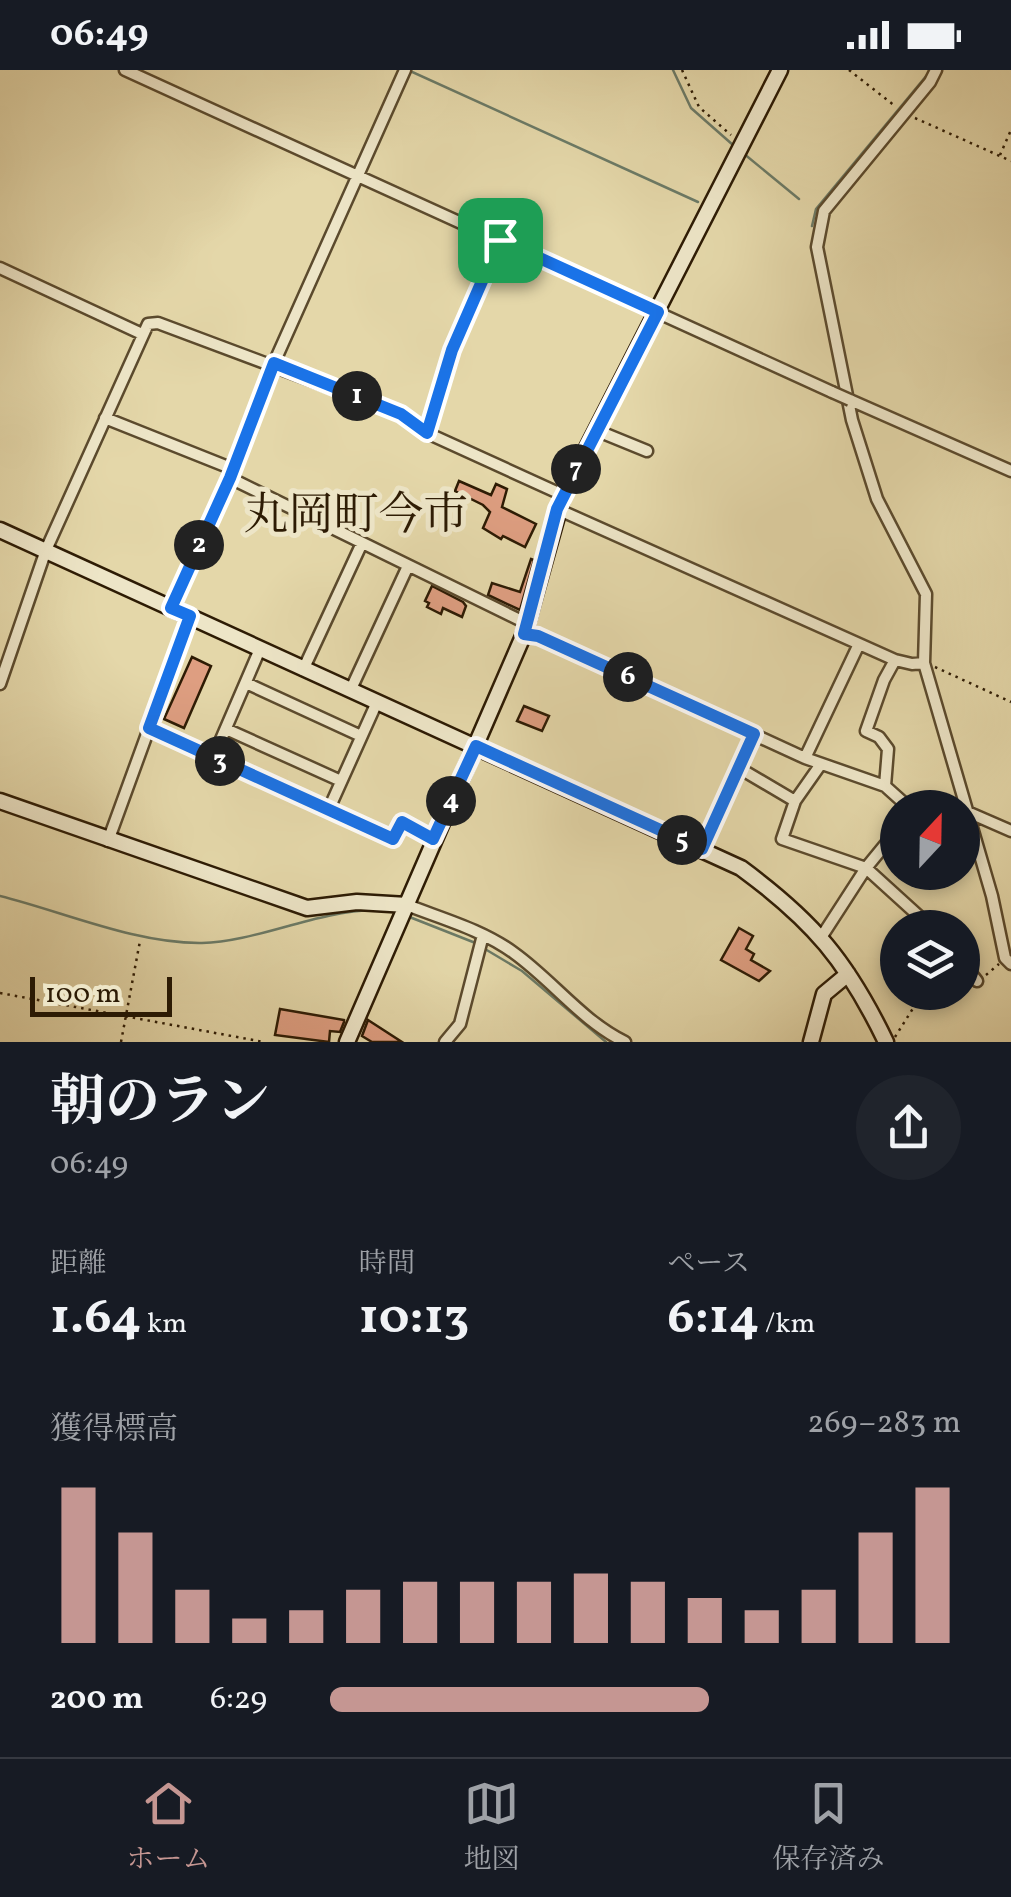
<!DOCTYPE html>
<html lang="ja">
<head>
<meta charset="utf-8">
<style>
  :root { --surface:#171b24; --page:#20242c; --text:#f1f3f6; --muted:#9ea1a6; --line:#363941; --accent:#c59692 }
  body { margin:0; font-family:Vollkorn,"Noto Serif JP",serif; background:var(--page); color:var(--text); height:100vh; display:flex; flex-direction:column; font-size:38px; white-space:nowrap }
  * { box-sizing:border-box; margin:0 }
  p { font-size:32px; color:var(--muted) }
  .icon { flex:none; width:55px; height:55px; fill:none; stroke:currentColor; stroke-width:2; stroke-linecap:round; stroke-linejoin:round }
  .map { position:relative; height:972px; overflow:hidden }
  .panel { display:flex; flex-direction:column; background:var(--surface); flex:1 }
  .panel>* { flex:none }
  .needle { width:65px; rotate:22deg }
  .tools { position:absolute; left:880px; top:720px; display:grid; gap:20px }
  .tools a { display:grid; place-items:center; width:100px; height:100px; border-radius:50%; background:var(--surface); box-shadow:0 5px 15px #0003; font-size:50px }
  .scale { position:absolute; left:30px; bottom:25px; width:142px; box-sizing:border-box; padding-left:10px; border:5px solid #2d1b04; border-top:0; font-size:28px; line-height:35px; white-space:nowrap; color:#2d1b04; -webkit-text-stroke:8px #ede5c7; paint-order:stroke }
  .pin { position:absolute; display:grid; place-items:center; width:85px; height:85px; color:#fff; margin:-42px; border-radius:20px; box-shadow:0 5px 15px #0006 }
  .km { position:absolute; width:50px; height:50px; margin:-25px; border-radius:50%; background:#222; color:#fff; font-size:28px; line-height:50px; text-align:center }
  .round { display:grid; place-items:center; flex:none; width:105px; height:105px; border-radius:52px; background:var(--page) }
  .summary { display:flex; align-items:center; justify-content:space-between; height:170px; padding:0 50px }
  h1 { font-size:55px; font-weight:700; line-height:75px }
  .metrics { display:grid; grid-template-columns:repeat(3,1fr); gap:15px; height:170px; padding:10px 50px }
  .metrics div { display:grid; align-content:center }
  .metrics b { font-size:50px; font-weight:700 }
  .metrics small { font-size:28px; font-weight:400 }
  .metrics p { font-size:28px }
  .chart { height:280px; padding:20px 50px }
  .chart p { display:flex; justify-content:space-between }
  .chart svg { width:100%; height:180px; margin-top:10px; stroke:var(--accent); stroke-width:6 }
  ul { padding:0 50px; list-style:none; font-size:32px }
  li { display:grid; grid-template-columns:160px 120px 1fr; align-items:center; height:75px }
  li i { height:25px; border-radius:12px; background:var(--accent) }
  .status { display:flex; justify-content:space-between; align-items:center; height:70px; padding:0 50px; background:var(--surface); direction:ltr }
  .status svg { height:28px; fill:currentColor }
  .tabs { display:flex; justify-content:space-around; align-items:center; height:140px; border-top:2px solid var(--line); background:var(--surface); font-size:28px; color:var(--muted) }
  .tabs a { display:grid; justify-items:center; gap:5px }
  .tabs .current { color:var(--accent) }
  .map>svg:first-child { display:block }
</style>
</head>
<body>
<div class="status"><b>06:49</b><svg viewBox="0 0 49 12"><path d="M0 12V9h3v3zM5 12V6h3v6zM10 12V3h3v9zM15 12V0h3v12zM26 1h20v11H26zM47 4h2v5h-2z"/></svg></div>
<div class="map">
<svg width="1011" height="972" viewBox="0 0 1011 972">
  <rect width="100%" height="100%" fill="#e4d7a9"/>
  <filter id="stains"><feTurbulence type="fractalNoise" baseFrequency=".002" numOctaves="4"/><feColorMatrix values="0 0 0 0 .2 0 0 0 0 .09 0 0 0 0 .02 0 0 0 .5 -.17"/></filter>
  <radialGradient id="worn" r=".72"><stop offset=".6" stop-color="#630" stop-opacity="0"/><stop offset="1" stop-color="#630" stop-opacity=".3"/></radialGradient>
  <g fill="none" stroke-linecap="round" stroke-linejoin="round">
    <path stroke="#6b7a66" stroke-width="2.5" d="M408,0L698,132
      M673,0L691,38L733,75
      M743,83L799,129
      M812,156L816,139L927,5
      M0,826C64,842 136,874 202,873C256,872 315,841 375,840
      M407,846L478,874
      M485,879L522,901L606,972"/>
  </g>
  <path fill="#de9e81" stroke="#2d1b04" stroke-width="2.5" d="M459,411L491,425L496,414L507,419L502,437L536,454L525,477L503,466L501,469L483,458L490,442L483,435L455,421Z
    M531,489L534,490L520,540L488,525L492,513L520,522Z
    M432,516L463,532L466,536L462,547L443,538L441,544L427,537L429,533L425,531Z
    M192,587L211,596L184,658L164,649Z
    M524,636L549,646L542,661L517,651Z
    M739,858L753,866L746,879L754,884L751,890L770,901L759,911L721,890Z
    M280,939L344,950V952L340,962L330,961L329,972L275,965Z
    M368,950L402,972H372L362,966Z"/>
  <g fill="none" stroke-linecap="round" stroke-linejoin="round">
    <g stroke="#5b4a2d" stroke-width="15">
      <path id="street" d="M125,0L832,322
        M936,0L930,12L824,141L817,177L852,350L877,429L926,524L924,593L992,826L1005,888L1011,894
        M0,198L142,264
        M850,330L1011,401
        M105,348L233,399
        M598,361L647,381
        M230,408L528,554
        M557,439L895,590L912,594L924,593
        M171,538L230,408L274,293L405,0
        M524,564L538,566L805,688L885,716L905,734V738
        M303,600L362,473
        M246,613L361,666
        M0,614L46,480L148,254L158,253L401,344L427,363L563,425
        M351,619L408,496
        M149,658L328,741L377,632
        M226,659L341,711
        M213,688L260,579
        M805,688L859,574
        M821,694L795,731L782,769L866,798L932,858
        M739,698L795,731
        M885,716L888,679L879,667L866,661L884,610L895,590
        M963,740L1011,761
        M328,741L393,769L402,752L433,769
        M108,771L190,546
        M702,779L754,664
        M407,835C443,849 483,860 514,883C553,911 582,951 625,972
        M822,866L866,798L898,759
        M962,892L977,911
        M445,972L460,954L483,865"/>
    </g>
    <g stroke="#2d1b04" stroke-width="19">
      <path id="secondary" d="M0,460L741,798C813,851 847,891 886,972
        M0,731L307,838L357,832L407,835
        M347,972L524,564L563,425L780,0
        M811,972L824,924L848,904"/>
    </g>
    <path stroke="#2d1b04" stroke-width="2.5" stroke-dasharray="2.5 5" stroke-linecap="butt" d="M682,0L699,37L731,65
      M849,0L895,36
      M915,48L1011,91
      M1000,85L1011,60
      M430,352L452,280L497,178
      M935,597L1011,632
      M986,905L999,894
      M0,923L264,972
      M895,967L917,932L942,922
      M121,972L140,871"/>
    <use href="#street" stroke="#ede5c7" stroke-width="10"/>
    <use href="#secondary" stroke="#ede5c7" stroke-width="14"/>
    <g stroke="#5b4a2d" stroke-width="15" stroke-linecap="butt">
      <path id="street-bridge" d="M832,322L850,330"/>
    </g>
    <use href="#street-bridge" stroke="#ede5c7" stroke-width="10"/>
  </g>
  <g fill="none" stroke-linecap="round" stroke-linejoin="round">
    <g stroke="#fff" stroke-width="20">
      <path id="route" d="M500,170L658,242L557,439L524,564L538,566L754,664L702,779L476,676L433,769L402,752L393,769L149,658L190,546L171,538L230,408L274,293L401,344L427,363L452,280Z"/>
    </g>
    <use href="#route" stroke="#1a73e8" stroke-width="12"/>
  </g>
  <g text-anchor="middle" stroke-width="10" stroke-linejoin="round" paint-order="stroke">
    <g font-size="45" fill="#2d1b04" stroke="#ede5c7">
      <text x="356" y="459">丸岡町今市</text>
    </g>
  </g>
  <rect width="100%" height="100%" filter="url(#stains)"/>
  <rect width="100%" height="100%" fill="url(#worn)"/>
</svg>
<div class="tools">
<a><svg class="needle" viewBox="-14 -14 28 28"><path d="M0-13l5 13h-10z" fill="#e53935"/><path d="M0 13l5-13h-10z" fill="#9ea1a6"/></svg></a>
<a><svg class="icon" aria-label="layers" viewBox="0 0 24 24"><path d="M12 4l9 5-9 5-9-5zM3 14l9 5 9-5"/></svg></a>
</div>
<div class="scale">100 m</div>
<div class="pin" style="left:500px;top:170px;background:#1e9e55"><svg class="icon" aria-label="arrive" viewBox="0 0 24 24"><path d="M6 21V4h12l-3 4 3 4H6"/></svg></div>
<b class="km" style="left:357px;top:326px">1</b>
<b class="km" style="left:199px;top:475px">2</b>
<b class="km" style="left:220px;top:691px">3</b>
<b class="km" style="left:451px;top:731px">4</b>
<b class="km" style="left:682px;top:770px">5</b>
<b class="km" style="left:628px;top:607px">6</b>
<b class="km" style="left:576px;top:399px">7</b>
</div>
<section class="panel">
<div class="summary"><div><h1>朝のラン</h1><p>06:49</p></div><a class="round"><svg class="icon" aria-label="share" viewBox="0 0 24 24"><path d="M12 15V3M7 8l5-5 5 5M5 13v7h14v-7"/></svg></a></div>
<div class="metrics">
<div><p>距離</p><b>1.64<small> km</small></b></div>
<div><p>時間</p><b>10:13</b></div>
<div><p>ペース</p><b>6:14<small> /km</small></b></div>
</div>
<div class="chart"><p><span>獲得標高</span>269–283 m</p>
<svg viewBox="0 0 160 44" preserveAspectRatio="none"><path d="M5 44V6M15 44V17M25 44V31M35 44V38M45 44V36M55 44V31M65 44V29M75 44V29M85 44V29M95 44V27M105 44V29M115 44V33M125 44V36M135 44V31M145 44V17M155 44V6"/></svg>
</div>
<ul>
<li><b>200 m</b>6:29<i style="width:60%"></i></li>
</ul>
</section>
<nav class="tabs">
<a class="current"><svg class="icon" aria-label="home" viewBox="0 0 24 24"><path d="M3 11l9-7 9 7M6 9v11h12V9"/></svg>ホーム</a>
<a><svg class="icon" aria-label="map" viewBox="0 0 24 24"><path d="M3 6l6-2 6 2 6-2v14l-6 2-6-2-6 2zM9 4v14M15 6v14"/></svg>地図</a>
<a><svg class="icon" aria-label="saved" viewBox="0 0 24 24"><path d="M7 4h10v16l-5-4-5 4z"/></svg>保存済み</a>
</nav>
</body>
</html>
